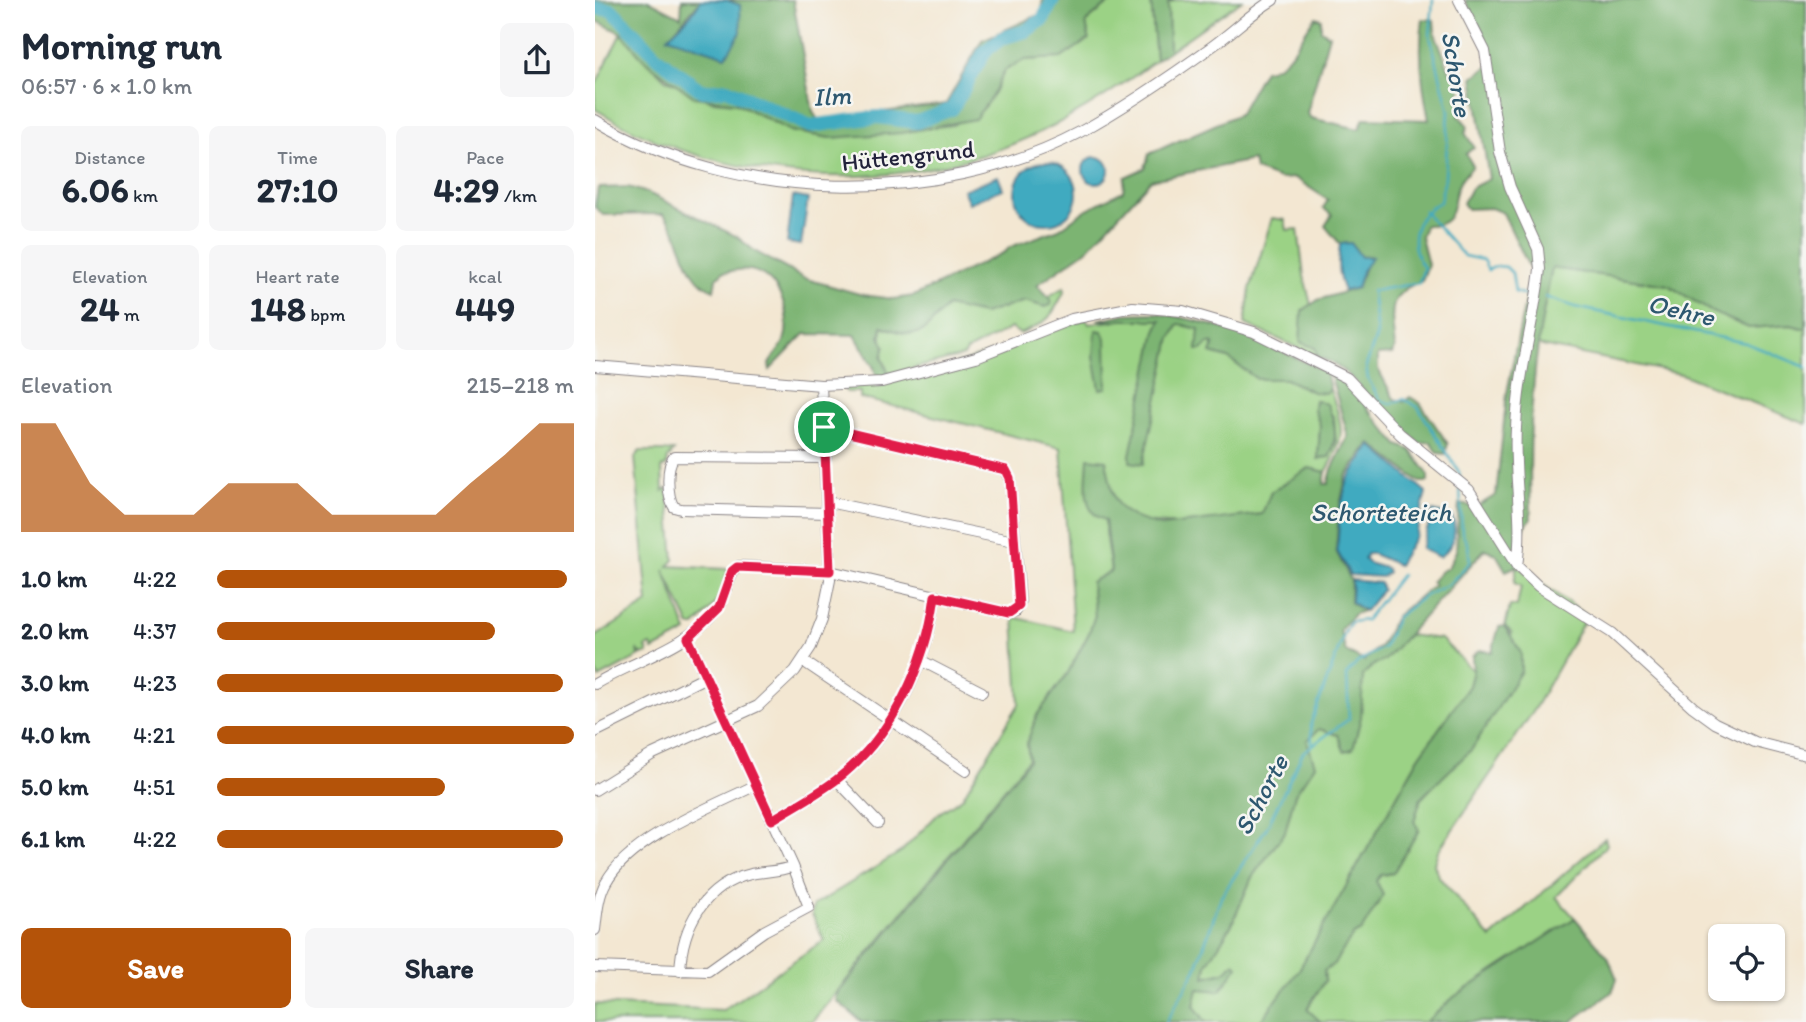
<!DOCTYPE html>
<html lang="en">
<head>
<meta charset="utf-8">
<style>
  :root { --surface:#fff; --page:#f6f6f7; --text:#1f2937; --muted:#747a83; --accent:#b45309 }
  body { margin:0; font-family:Itim,sans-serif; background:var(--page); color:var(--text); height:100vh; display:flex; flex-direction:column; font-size:26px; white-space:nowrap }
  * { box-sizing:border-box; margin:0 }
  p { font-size:23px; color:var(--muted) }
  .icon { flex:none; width:38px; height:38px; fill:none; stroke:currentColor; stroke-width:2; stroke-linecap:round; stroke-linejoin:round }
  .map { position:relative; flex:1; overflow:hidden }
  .side { display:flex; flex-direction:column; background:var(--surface); width:595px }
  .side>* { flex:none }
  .buttons { position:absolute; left:1113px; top:924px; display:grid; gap:14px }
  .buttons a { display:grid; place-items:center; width:77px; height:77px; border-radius:10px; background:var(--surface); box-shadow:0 2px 5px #0004; font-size:35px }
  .pin { position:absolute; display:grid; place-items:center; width:60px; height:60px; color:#fff; margin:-30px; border:4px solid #fff; border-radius:50%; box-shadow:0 2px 7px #0007 }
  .round { display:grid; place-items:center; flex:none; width:74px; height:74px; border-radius:10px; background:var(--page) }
  .head { display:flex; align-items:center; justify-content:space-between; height:119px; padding:0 21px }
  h1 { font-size:38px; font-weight:700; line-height:52px }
  .figures { display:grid; grid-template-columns:repeat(3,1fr); gap:10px; height:119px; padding:7px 21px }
  .figures div { display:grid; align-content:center; border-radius:10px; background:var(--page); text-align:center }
  .figures b { font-size:35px; font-weight:700 }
  .figures small { font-size:19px; font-weight:400 }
  .figures p { font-size:19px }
  .chart { height:196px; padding:14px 21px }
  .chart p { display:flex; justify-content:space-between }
  .chart svg { width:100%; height:126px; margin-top:7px; fill:var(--accent); opacity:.7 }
  .cta { display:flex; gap:14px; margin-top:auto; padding:14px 21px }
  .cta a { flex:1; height:80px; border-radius:10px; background:var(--accent); color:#fff; font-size:28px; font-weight:700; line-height:80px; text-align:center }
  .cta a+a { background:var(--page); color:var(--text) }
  ul { padding:0 21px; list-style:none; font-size:23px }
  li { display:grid; grid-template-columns:112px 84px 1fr; align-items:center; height:52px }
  li i { height:18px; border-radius:9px; background:var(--accent) }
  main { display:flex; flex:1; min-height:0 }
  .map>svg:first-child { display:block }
</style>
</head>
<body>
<main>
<section class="side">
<div class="head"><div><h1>Morning run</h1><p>06:57 · 6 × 1.0 km</p></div><a class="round"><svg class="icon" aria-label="share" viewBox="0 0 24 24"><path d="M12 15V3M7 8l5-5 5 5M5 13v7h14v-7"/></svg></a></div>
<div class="figures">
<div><p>Distance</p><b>6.06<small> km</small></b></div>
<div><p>Time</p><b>27:10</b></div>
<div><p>Pace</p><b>4:29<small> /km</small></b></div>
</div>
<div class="figures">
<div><p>Elevation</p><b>24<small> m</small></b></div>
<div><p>Heart rate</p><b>148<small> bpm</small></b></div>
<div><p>kcal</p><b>449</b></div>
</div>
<div class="chart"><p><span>Elevation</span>215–218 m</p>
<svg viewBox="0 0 160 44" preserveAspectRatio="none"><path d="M0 44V6L10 6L20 27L30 38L40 38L50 38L60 27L70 27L80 27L90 38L100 38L110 38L120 38L130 27L140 17L150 6L160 6V44z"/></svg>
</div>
<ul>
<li><b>1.0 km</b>4:22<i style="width:98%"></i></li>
<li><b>2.0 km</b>4:37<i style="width:78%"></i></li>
<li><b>3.0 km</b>4:23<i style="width:97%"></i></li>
<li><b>4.0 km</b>4:21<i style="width:100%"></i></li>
<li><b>5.0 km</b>4:51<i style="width:64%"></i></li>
<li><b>6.1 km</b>4:22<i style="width:97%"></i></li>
</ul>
<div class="cta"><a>Save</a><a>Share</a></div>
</section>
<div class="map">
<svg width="1211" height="1022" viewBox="0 0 1211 1022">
  <rect width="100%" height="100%" fill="#f6f6f2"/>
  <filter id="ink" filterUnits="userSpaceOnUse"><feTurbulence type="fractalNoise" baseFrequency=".0143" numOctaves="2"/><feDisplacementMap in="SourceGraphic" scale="14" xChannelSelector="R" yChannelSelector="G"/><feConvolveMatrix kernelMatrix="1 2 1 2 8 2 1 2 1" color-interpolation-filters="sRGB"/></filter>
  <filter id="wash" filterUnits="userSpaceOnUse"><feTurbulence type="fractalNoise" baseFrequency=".00686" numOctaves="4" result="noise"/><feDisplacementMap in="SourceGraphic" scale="28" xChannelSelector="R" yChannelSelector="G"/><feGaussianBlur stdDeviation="1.57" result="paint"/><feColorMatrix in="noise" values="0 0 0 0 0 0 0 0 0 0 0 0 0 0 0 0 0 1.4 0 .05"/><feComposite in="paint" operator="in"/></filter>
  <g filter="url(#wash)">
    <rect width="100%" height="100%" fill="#f3e7d2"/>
    <path fill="#9bd285" stroke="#5e7a60" stroke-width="2" fill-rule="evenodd" d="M525,0H556L561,60C503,104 441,141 370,160C250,193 105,175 0,109V86L26,33L70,79L117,101L142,103L195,131L235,138L358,125L397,96L410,70L429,60L466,58L494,39L491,22L513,4Z
      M580,0H647L574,51L573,3Z
      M677,218L690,220L692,230L703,229L709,276L716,305L707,311L723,357L650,324L655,289Z
      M957,268L1073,285L1117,312L1154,328L1196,325L1211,329V424L1086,374L942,345Z
      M469,287L470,290C456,318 454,322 425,334L416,328L372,351L369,356L294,374L287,357V326C326,340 325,336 352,306L388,314L430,301L451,307V298Z
      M543,318L567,319L561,331L536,462L576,338L584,324L604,329L613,343L619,345L617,353L633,358L662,379H691L719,392L731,393L735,389C748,427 752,436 731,472L714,468L677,492L667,514C631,518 543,540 520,503C514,493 513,473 511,460L510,533L516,571L496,582L500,615L494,633L473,673L442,715L432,743L434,759L217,1022H0V1004L128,1010L229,940L217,914L218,906L307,851L343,814L367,798L424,704L419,617L478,631L466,448L265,398V392H252L247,387C325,382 417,345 491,319L494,324ZM720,400L739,417L741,443L734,457L723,458L725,425L719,410Z
      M45,451H79L73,458L72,465L67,468L68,491L73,489L79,560L73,566L133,569C130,595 118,609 100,626H95L69,570L92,632L58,650L56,645L51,647L53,653L47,655L42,649L45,656L4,678L0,671V637L53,603L40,457Z
      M922,566L992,616L937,713L843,851L839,864L843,876L896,938L1010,838L1012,845L961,897L980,918L859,997L831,1022H724L712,1009L730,980L729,971L738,965L758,934L780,881L786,875L798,873L823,830L819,821L826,799L845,779L917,633L910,626L915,606H922L926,586L919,583Z
      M813,635L846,639L878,671L874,686L824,757L704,970L665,1022H611L599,1006L603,989L612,988L643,966L640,963L629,972L610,977L612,964L636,926L657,877L690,832L700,794L720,765L711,741L724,728L743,735L766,717L767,676C782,661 798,650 813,635Z"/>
    <path fill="#7cb472" stroke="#4f6b56" stroke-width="2" d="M0,0H53L86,17L87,0H106L74,37L145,5L131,0H198L218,112L223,120L351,104L387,40L448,13L447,0H525L513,4L491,22L494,39L466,58L429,60L410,70L397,96L380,119L307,133L235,138L195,131L142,103L99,97L50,61L26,33L0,20Z
      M556,0H580L573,3L574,51L561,60Z
      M870,0H1211V329L1196,325L1154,328L1117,312L1073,285L957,268C937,356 933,429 936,519L927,530L922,566L911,571L901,554L890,549L790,660L778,665L768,676L766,717L758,749L749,751L743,735L724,729L712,741L720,765L700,794L690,832L657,877L636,926L612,964L610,977L629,972L640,963L643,966L625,991L603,989L599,1006L611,1022H267L241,1000L242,994L434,760L432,743L442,715L473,673L494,633L500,615L496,582L516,571L510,520C485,513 492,480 493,458L511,460C520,506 518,513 566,526L667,514L676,492L714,468L731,472L729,484H733L737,469L753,436L736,376L740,374L756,388L803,445L816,450L833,474V482H825L775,443L751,477L744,511L741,551L756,580L755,602L768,611L759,614L745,630L751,652L769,661L786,645L801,616L839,585L836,582L846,571L853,568L861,551L864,504L881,507L901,495L912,393L936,271L908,213L896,208L872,209L868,203L876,188L894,179L878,77L897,64L889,35Z
      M721,17L726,19V30L734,35L712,113L716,118L764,129L769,118L834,120C827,87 823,53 828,19L839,20L840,33L856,74L869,80L862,100L871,106L864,116L873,126L870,133L879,147L871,154L878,166C874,171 867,177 864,184C854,204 864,227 830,225L826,237L833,265L827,281C789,294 797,315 800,348L797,354L783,355V369L799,399L809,402L815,397L825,403L853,444L850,454L843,453L836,442L824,443C811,428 795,420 782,406C763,385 750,366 723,357L720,348L705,342L707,311L723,300L762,288L774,256L766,257L756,243L745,244L730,226L737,215L728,208L733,200L700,178L685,179L660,170L658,160L556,180L492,250L442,285L456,299V305L450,307L430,301L388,314L352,306C325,336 326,340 287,326L285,337L290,346L287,357L294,374L282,379L279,368L260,335L210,334L175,370L174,364C178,357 186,349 189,341C198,314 184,276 155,270C147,268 135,272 128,272L121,279L119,290C88,279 90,236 68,214L8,215L0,207L3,188L33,187L53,193L141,236L161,252L208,278L268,295L298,299L319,296L410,252L415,247L464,229L492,209L528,191L530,177L550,168L554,154L644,114L669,70C697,67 704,36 721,17Z
      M561,313C622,321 675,345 731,372L735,389L731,393L718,392L691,379H662L633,358L616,353L619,344L613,343L607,350H602L604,329L584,324L576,338L548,464L535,462V455L561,331L566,320H502L530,314Z
      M501,330L507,331L511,338L512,388L505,389L499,356Z
      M720,400L732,404C741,422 743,438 734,457L723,459L725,425L719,410Z
      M910,626L926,653V671L877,749L826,798L819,821L824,830L798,873L786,875L781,881L788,895L766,931L758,935L738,965L729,971L730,980L712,1009L725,1021L665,1022L704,970L824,757L874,686L878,671L877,657L884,650L897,652L904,627Z
      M980,918L1013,957L1022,979L1017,992L976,1022H831L859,997Z"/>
    <path fill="#40aac0" stroke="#31667e" stroke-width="2" d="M106,0H131L145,5L146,32L131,56L73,37L96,15Z
      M488 170a13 13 0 1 1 26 0a13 13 0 1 1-26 0Z
      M420 193a31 31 0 1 1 62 0a31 31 0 1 1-62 0Z
      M403,176L408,189L374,203L368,190Z
      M198,196L213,199L206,245L192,243Z
      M756,243L766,257H777L767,271L762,288L749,291C741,273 743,262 745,244Z
      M776,445L831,492L821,535L803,565L778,554H772L769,559L773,563L791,568L793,572L787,577L755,575L742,551L745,510L753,479Z
      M838,511L857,516C863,532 858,548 844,557L826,549Z
      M757,580L785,583L787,590L770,611L756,602Z"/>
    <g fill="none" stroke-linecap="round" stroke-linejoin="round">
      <path stroke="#40aac0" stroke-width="2.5" d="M838,0L835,36L854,111L850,177L845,202C818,216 811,243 829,268L824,283L777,291L782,334L771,366L773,379L785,400L796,404L808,399L823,407L864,472L865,479
        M829,211L869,256L888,260L893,270L902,266L911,267L917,273L920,292L934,296
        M950,297L980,307L1151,343L1211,367
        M717,743L716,723L750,632L756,622L771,620L806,575
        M571,1022L601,969L626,897L672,827L708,752L754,719L752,674L763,662L789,647L802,617L828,597L854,584L875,562L873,545L867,533L865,486"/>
      <path stroke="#40aac0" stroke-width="14" d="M0,8L17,10L63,58L107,91L132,89L215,126L282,117L322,122L357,109L390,51L407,38L431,31L448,19L458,0"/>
    </g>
  </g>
  <g filter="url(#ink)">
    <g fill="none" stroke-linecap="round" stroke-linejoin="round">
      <g stroke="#8a8486" stroke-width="12">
        <path id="street" d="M864,0L890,51L905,152L915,187L943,249L945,269C939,323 923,374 921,428C918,475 929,519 922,566
          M0,120C139,203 342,208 485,132C531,107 576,76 619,45C639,31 656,13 678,0
          M0,366L226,385L287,382L381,357L477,319L538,307L588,311L659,332L752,378L805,434L874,490L922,566L943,586L1017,633L1098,707L1120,723L1160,742L1211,755
          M231,458L79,457C71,466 72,497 79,507L86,509L233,513
          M233,502L419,541
          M208,661L371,771
          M327,661L387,692
          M0,684C40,660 90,648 120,612C130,600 133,572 144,566L235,571L414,613L421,611L425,602L415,478L411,470L229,427
          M0,732L111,677
          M242,780L283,823
          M0,790L58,754L163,706L200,671L216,647L227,619L235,580L226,385
          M177,820C198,807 221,795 241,780C297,738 332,665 340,596
          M0,930C2,914 3,896 11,882C35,838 117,807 161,785
          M0,967L113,971L169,931L214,907L198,866L93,638
          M85,971C87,926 109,885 156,874C171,871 184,872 198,866"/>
      </g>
      <use href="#street" stroke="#fff" stroke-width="10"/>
    </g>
  </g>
  <g fill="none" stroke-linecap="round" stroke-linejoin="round" filter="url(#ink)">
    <g stroke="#fff" stroke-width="14">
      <path id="route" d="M229,427L411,470L415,478L424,606L414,613L340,596C331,665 297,737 241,780C221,795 198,807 177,820L93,638L124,608L137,571L142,567L235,571Z"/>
    </g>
    <use href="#route" stroke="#e11d48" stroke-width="9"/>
  </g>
  <g text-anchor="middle" stroke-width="5" stroke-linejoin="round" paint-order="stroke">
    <g font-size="24" fill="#22223b" stroke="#f6f6f2">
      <text transform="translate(313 156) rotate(-6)" y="8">Hüttengrund</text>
    </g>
    <g font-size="26" font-style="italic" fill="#2e5870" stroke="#f6f6f2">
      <text transform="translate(862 74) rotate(81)" y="9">Schorte</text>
      <text transform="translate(237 96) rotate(-3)" y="9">Ilm</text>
      <text transform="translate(1086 310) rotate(13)" y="9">Oehre</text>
      <text x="786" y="521">Schorteteich</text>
      <text transform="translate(666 795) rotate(-62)" y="9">Schorte</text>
    </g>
  </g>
</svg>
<div class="buttons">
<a><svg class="icon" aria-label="locate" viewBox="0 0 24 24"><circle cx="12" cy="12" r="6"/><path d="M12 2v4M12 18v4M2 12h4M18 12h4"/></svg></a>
</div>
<div class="pin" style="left:229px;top:427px;background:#1e9e55"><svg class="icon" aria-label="arrive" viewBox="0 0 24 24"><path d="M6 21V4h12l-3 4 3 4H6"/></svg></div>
</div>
</main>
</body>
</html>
